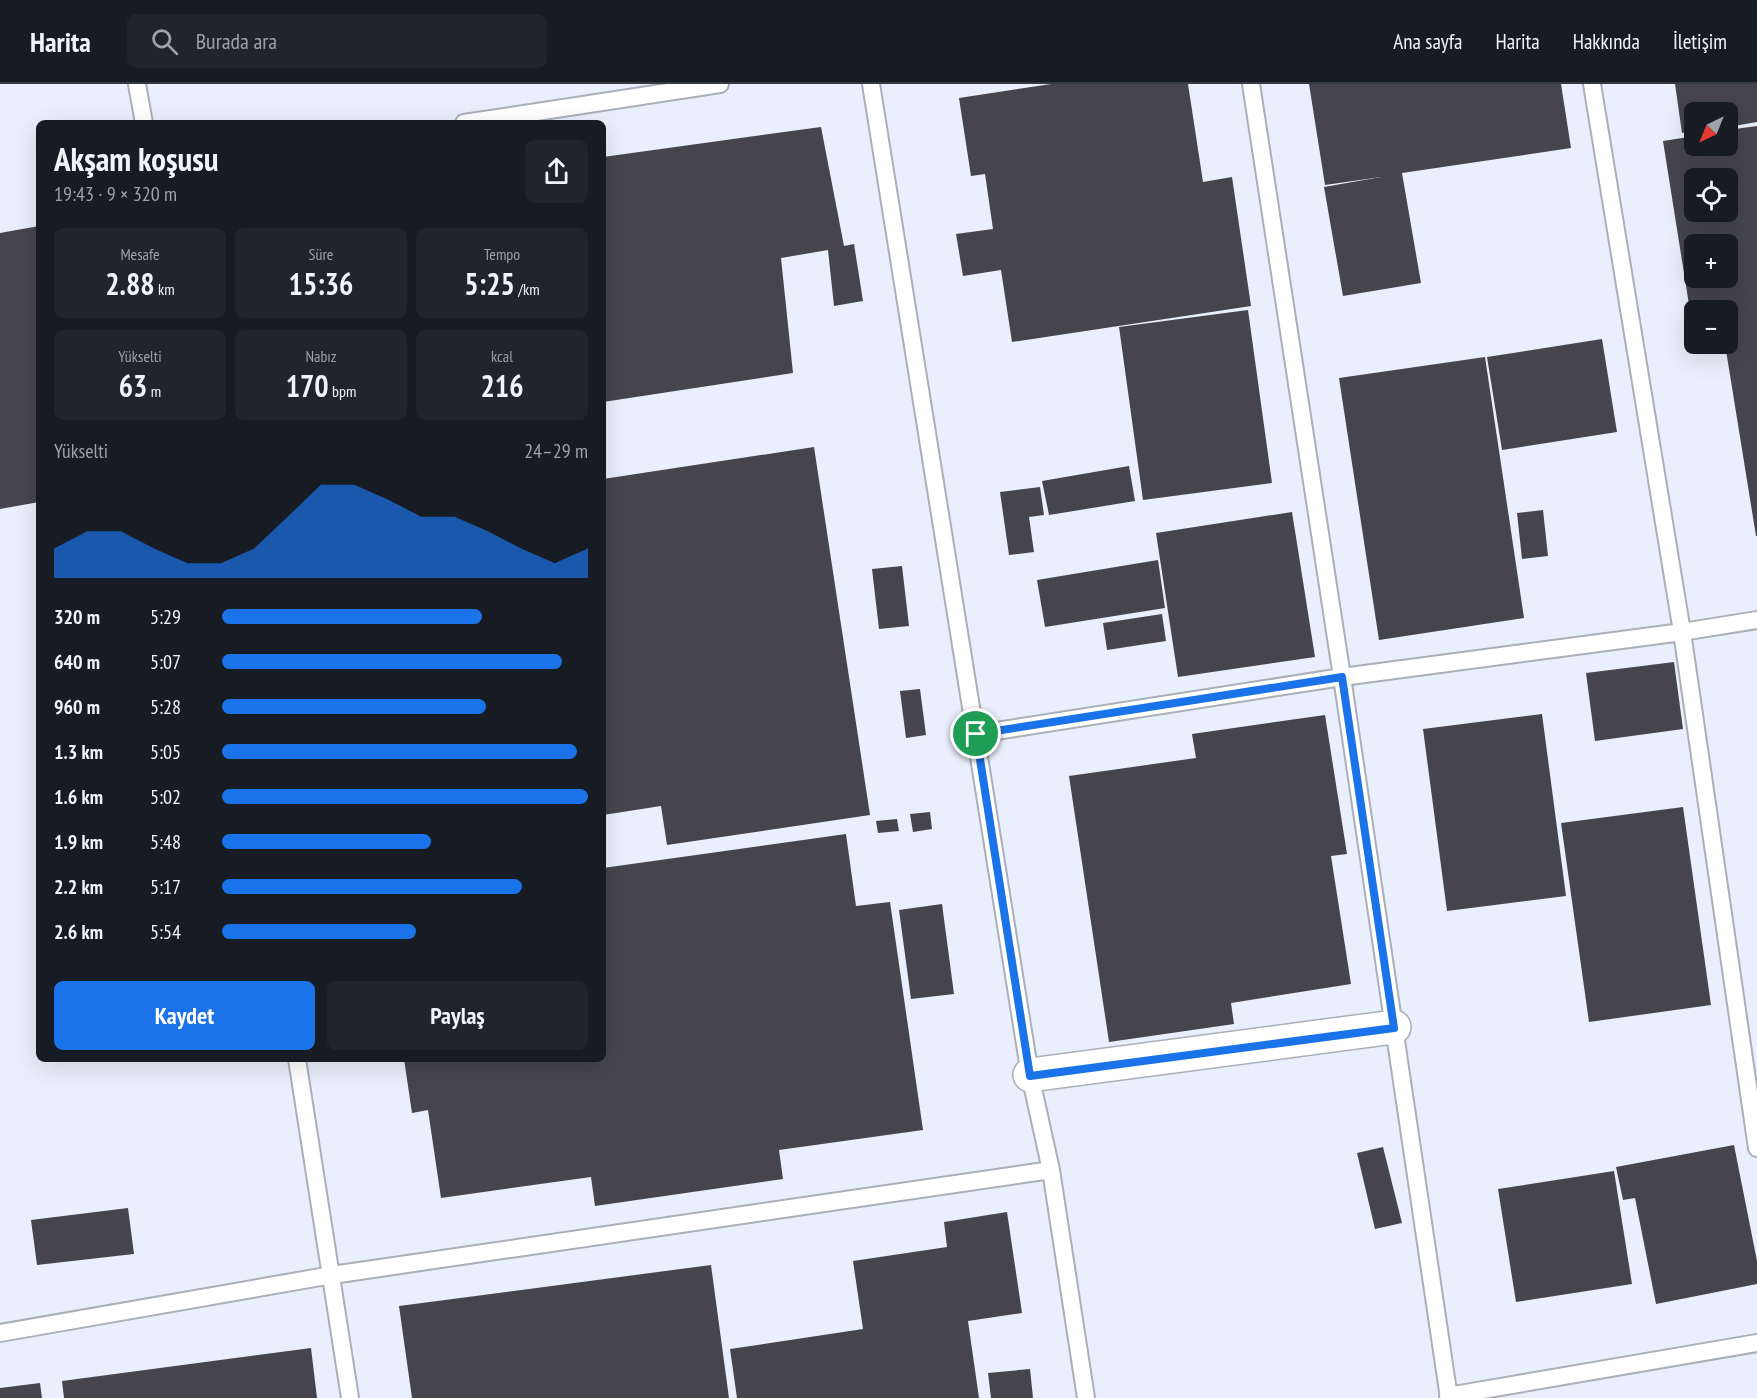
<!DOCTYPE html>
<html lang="tr">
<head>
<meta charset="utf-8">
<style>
  :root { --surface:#171b24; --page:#20242c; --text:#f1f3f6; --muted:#9ea1a6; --line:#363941; --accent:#1a73e8 }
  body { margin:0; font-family:"PT Sans Narrow",sans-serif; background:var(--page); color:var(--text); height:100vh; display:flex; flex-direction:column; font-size:22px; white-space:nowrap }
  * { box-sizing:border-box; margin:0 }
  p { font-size:20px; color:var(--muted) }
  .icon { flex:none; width:33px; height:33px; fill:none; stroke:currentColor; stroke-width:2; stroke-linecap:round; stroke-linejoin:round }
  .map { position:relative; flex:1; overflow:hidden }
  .side { position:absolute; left:36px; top:36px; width:570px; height:942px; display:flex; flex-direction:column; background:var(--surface); border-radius:9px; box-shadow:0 6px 24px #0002 }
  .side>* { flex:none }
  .needle { width:39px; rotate:223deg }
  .controls { position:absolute; left:1684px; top:18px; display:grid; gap:12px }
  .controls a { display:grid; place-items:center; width:54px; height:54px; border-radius:9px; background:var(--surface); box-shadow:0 6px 24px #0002; font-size:30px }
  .pin { position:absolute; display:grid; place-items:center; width:51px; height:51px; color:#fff; margin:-26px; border:3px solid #fff; border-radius:50%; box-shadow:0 2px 6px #0007 }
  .round { display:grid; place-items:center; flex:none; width:63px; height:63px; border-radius:9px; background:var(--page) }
  .head { display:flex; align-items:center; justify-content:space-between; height:102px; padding:0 18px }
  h1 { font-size:33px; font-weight:700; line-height:45px }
  .stats { display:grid; grid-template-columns:repeat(3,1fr); gap:9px; height:102px; padding:6px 18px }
  .stats div { display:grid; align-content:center; border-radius:9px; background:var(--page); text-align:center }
  .stats b { font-size:30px; font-weight:700 }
  .stats small { font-size:16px; font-weight:400 }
  .stats p { font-size:16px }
  .chart { height:168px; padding:12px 18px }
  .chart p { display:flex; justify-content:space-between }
  .chart svg { width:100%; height:108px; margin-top:6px; fill:var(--accent); opacity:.7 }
  .button { display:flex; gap:12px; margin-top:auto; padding:12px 18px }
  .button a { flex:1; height:69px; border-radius:9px; background:var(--accent); color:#fff; font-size:24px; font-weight:700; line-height:69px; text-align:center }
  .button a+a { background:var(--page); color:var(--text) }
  ul { padding:0 18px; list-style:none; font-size:20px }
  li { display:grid; grid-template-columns:96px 72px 1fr; align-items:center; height:45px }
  li i { height:15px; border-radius:8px; background:var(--accent) }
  header { display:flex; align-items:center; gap:36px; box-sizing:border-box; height:84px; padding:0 30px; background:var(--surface); border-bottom:2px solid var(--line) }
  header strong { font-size:28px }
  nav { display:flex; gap:33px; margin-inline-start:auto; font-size:21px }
  .search { width:420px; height:54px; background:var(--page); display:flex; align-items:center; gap:15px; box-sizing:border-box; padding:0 21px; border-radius:9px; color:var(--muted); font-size:22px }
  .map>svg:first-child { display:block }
</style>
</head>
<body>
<header>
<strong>Harita</strong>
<div class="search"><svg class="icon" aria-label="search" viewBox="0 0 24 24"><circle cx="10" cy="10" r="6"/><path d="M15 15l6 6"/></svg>Burada ara</div>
<nav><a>Ana sayfa</a><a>Harita</a><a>Hakkında</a><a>İletişim</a></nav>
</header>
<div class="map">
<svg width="1757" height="1314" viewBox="0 0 1757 1314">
  <rect width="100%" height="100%" fill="#f6f8fe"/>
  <path fill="#e9effc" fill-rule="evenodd" d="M0,0H1757V1314H0ZM1695,28H1728V62H1695ZM39,39H603V975H39ZM1695,94H1728V128H1695ZM1695,160H1728V194H1695ZM1695,226H1728V260H1695Z"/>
  <path fill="#46454d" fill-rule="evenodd" d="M1051,0H1188L1203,98L1232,93L1251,222L1012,258L1001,186L963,192L956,150L993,145L985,90L971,92L959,14Z
    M1309,0H1561L1571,64L1402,89L1421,199L1343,212L1324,103L1381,93L1325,101Z
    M1675,0H1757V38L1728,43V28H1695V47L1682,49Z
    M1757,42V452H1756L1725,260H1728V226H1720L1719,223L1690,227L1663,57L1695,52V62H1728V46ZM1695,94H1728V128H1695ZM1695,160H1728V194H1695Z
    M821,43L844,162L854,160L863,217L834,222L828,166L781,174L793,289L603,318V73Z
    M39,142V418L0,425V149Z
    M1248,226L1272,399L1143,416L1119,243Z
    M1602,255L1617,348L1502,366L1487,273Z
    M1485,273L1524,534L1379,556L1339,294Z
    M814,363L870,731L667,761L661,722L603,731V395Z
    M1129,382L1135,417L1049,431L1042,397Z
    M1040,403L1044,431L1029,433L1034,468L1009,471L1000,408Z
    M1543,426L1548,472L1522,475L1517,429Z
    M1292,428L1315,573L1178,593L1156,449Z
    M1158,476L1165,524L1045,543L1037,496Z
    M902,482L909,542L879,545L872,485Z
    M1162,530L1166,557L1107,566L1103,539Z
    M1674,578L1683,645L1595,657L1586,589Z
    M920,605L926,651L906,654L900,607Z
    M1542,630L1566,812L1447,827L1423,645Z
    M1325,631L1347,770L1331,772L1351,900L1231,919L1234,940L1109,958L1069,692L1196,674L1192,650Z
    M1683,723L1711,921L1589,938L1561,739Z
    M930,728L932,745L913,748L910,730Z
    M897,735L899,747L878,749L876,737Z
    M846,750L856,822L890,818L923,1046L779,1066L783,1095L595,1122L591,1093L441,1114L428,1026L412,1029L404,975H603V784Z
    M942,820L954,910L911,915L899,826Z
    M1734,1061L1757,1177V1200L1656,1220L1635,1114L1623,1116L1616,1083Z
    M1383,1063L1402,1139L1375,1145L1357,1069Z
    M1614,1087L1632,1200L1516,1218L1498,1105Z
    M128,1124L134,1170L37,1181L31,1136Z
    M1007,1128L1022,1229L968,1237L979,1314H737L730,1265L863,1245L853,1177L947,1163L944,1138Z
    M711,1181L729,1314H412L399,1222Z
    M311,1264L317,1314H64L62,1297Z
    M1030,1285L1033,1314H991L988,1289Z
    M40,1299L42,1314H0V1304Z"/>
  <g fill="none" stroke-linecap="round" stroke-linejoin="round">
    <g stroke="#abafb8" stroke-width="20">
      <path id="lane" d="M137,0L144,39
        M871,0L1030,991L1051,1086L1086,1314
        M1251,0L1342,593L1449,1314
        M1592,0L1682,548L1757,1064
        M464,39L720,0
        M977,650L1342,593L1682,548L1757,536
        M297,975L350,1314
        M0,1249L332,1191L1051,1086
        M1448,1312L1757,1259"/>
    </g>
    <g stroke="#abafb8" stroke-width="36">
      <path id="street" d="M1030,991L1394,943"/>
    </g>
    <use href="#lane" stroke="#fff" stroke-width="16"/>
    <use href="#street" stroke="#fff" stroke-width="33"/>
  </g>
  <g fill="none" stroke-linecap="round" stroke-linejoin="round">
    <g stroke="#fff" stroke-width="12">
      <path id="route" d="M1342,593L1394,944L1030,992L976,650Z"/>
    </g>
    <use href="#route" stroke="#1a73e8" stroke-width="8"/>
  </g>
</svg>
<div class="controls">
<a><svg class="needle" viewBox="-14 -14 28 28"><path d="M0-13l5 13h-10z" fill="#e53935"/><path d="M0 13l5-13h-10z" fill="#9ea1a6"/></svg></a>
<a><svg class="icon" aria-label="locate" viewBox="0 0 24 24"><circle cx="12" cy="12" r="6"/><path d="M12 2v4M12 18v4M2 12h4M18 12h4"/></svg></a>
<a>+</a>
<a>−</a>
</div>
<div class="pin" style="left:976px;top:650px;background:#1e9e55"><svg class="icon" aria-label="arrive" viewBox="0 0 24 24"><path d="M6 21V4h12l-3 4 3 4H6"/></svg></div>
<section class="side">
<div class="head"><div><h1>Akşam koşusu</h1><p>19:43 · 9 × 320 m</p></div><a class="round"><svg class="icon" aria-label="share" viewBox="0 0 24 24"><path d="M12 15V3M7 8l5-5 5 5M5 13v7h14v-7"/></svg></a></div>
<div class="stats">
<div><p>Mesafe</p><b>2.88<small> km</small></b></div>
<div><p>Süre</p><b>15:36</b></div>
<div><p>Tempo</p><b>5:25<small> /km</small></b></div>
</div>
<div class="stats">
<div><p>Yükselti</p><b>63<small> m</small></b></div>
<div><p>Nabız</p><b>170<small> bpm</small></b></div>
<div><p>kcal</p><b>216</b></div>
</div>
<div class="chart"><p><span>Yükselti</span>24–29 m</p>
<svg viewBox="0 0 160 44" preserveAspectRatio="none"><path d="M0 44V32L10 25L20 25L30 32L40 38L50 38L60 32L70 19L80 6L90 6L100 12L110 19L120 19L130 25L140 32L150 38L160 32V44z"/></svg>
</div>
<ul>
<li><b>320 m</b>5:29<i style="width:71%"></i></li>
<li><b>640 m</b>5:07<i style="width:93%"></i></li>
<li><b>960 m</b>5:28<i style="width:72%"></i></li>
<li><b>1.3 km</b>5:05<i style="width:97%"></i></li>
<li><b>1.6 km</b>5:02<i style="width:100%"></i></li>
<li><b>1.9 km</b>5:48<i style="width:57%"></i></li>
<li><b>2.2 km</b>5:17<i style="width:82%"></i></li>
<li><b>2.6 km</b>5:54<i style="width:53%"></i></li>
</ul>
<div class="button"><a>Kaydet</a><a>Paylaş</a></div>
</section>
</div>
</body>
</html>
